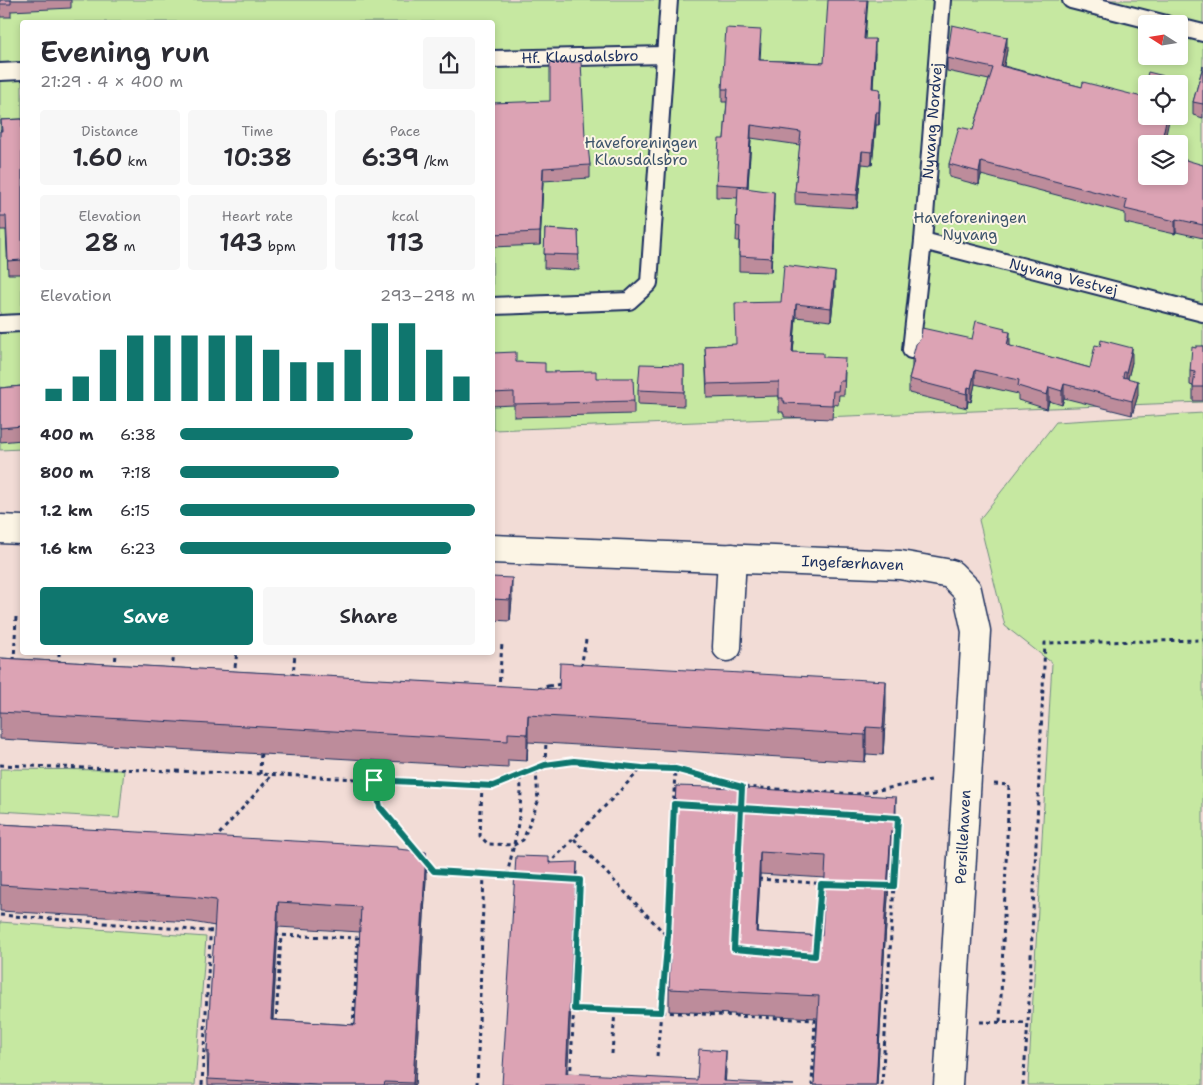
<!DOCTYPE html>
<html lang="en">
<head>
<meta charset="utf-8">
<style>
  :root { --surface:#fff; --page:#f7f7f7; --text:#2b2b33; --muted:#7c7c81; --accent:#0f766e }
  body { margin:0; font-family:"Shantell Sans",sans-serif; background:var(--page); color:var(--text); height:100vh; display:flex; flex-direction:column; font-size:19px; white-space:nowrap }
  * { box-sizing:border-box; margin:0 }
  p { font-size:16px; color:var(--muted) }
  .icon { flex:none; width:28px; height:28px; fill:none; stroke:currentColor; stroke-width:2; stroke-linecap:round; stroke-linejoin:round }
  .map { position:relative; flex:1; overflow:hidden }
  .details { position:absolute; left:20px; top:20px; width:475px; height:635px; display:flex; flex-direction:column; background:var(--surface); border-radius:5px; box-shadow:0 2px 8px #0003 }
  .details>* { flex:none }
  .needle { width:32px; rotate:282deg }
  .controls { position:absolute; left:1138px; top:15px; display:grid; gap:10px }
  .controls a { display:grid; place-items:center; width:50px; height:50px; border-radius:5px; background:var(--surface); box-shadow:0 2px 8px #0003; font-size:25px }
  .pin { position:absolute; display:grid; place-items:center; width:42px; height:42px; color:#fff; margin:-21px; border-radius:10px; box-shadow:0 2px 8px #0006 }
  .round { display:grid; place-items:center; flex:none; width:52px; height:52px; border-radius:5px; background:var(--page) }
  .headline { display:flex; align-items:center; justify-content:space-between; height:85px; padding:0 20px }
  h1 { font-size:28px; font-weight:600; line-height:38px }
  .figures { display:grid; grid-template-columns:repeat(3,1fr); gap:8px; height:85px; padding:5px 20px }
  .figures div { display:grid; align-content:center; border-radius:5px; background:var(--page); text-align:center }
  .figures b { font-size:25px; font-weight:600 }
  .figures small { font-size:14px; font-weight:400 }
  .figures p { font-size:14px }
  .chart { height:140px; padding:10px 20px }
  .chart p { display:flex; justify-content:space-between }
  .chart svg { width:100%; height:90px; margin-top:5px; stroke:var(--accent); stroke-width:6 }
  .primary-button { display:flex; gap:10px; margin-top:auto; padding:10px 20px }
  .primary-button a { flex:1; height:58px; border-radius:5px; background:var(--accent); color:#fff; font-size:20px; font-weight:600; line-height:58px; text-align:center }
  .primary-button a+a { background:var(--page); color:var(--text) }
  ul { padding:0 20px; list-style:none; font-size:16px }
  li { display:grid; grid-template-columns:80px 60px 1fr; align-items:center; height:38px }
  li i { height:12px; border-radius:6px; background:var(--accent) }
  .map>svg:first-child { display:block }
</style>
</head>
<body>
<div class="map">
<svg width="1203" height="1085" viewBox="0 0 1203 1085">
  <rect width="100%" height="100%" fill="#f2dcd6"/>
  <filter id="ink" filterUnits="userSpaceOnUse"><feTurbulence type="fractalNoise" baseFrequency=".02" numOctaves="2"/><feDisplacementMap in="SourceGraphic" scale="10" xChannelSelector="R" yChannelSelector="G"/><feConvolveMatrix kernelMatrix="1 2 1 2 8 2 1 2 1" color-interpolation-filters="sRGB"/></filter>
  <g filter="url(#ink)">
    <path fill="#c6e8a1" stroke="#708c80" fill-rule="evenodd" d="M0,0H1203V402L493,430L492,22H22V449L0,450ZM1146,24H1179V56H1146ZM1146,84H1179V116H1146ZM1146,144H1179V176H1146Z
      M1203,413V1085H1028L1052,663L1005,626L979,520L1056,422Z
      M0,769L124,770L119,818L0,811Z
      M0,922L206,937L195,1085H0Z"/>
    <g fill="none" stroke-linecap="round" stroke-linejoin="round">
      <g stroke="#1b2f5e" stroke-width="20">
        <g id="service">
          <path d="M1071,0L1166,24"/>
          <path d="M1179,27L1203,33"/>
          <path id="s1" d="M492,59L665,55"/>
          <path d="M0,72L22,71"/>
          <path id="s2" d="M923,241L1203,313"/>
          <path d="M492,306L629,301L649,283L669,0"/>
          <path d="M0,324L22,323"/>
          <path id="s3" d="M911,350L923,241L942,0"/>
        </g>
      </g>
      <g stroke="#1b2f5e" stroke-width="31">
        <g id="minor">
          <path d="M0,529L22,530"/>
          <path id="s4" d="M492,549L900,565L951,574L967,590L976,631L948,1085"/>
          <path d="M727,647L732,558"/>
        </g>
      </g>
      <path stroke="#1b2f5e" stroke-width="3" stroke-dasharray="4 4" stroke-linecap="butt" d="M14,661L16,617
        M59,664V652
        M581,667L586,640
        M115,668L116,652
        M172,671L174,652
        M234,675L237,652
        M293,677L295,652
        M548,686L562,684
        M499,689L502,643
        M538,689L548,686V692
        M0,765L260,774L493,786L545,765L574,761L642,768L675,769L742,787L858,794L931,780
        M545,765L546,741
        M260,774L261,750
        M375,780L380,807L419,853
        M994,784L1009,785L1000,1023
        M482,785L480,836L488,844L514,845L523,840L538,802L536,769
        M574,839L667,936
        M214,840L272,775
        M425,860L434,870
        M548,865L641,769
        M424,870L517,876
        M507,875C514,844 524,807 520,775
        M758,879L829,884
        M0,915L219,932
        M275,935L358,938L353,1028
        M817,939L821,883
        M574,1009L661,1012L815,1020L812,1085
        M980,1022L1028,1023
        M276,1023L281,935
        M612,1054L615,1010
        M657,1056L668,936L675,769
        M202,1085L211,921
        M477,1085L484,874
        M570,1085L580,880H573
        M882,1085L898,818L892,817
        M1023,1085L1028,1023L1045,643L1203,640"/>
      <use href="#service" stroke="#fcf5e5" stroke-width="16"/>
      <use href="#minor" stroke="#fcf5e5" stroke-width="28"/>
    </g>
    <path fill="#bd8c9b" stroke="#1b2f5e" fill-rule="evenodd" d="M0,0H71V8L11,11V17H0Z
      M865,39L875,53L873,88L880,102L879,125H876L872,165L862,164L857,208L795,204V191L800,145L751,138L748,188L774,206L771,272L739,271V241H736L738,198L716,197V184L724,139L727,102H722V89L761,43L760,60L824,63Z
      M1007,50L1004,66L1082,87L1142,97L1176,84L1146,176L1203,165V238L1176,232L1175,234L1125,223V213L981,175L979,185L949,177V164L973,130L989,80L947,71V58Z
      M1203,66V118L1193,115V102Z
      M492,103L585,136L590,165V178L543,181L540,245L492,247Z
      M22,119V274H8L6,230H0V131H1V120Z
      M545,229L578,231L579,270L544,268Z
      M835,286L831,321L796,317L793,352L823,357L845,372L844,395H839L838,405L833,404L832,419L784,417V414H783V412H779V396L707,398L705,346L735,345L781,302Z
      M1005,331L1010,346L1090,368L1132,362L1128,378L1138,395L1132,415L1064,398L1062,405L1049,401L1047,409L1018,400V394L975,384L971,402L968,401L967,408L909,393V379L912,367V359L972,339Z
      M1203,346V401H1193V386L1190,385V371L1196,348Z
      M492,353L516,362L545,372L596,378L634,401V414L514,417V405L492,406Z
      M684,365V406L638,404V390Z
      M22,386V440L0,442V388Z
      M492,577L512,599L510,621L492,620Z
      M0,658L886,708L883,755L866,754L865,762L528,742L527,761L508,760V768L0,739Z
      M676,786L896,819L894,854H891L885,940L877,1085H814L817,1018L669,1011V982H666V960ZM760,874L825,878L822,936L757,932Z
      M0,824L398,849L426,878L415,1085H208L207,1051L215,926L192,922L0,911ZM278,927L360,932L355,1025L273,1020Z"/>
    <path fill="#9a727e" stroke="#1b2f5e" d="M867,0H868L864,52V39Z
      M1007,37V50L1001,79V66Z
      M875,39V53L872,101V88Z
      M880,89V102L879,125V112Z
      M876,112V125L872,165V152Z
      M1167,116H1170L1164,144H1161Z
      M751,125V138L747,199V186Z
      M862,151V164L857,208V195Z
      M981,162V175L979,185V172Z
      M543,168V181L540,245V232Z
      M774,192V206L771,272V258Z
      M1176,219V232L1175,234V221Z
      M835,272V286L831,321V308Z
      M796,304V317L792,366V352Z
      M1010,332V346L1007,345Z
      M1132,348V362L1126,386V372Z
      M975,370V384L971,402V388Z
      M1138,381V395L1132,415V401Z
      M1064,384V398L1062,405V391Z
      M968,387V401L967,408V394Z
      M1049,387V401L1047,409V395Z
      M512,578V599L510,621V600Z
      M886,681V708L883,755V728Z
      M528,715V742L527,761V734Z
      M866,727V754L865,762V735Z
      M896,797V819L894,854V831Z
      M891,831V854L885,940L877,1085H876L885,917Z
      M426,852V878L415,1085H413Z
      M760,852V874L756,954V932Z
      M577,862V885L567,1085L566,1073Z
      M278,902V927L271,1045V1020Z
      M726,1051V1073L725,1085H724Z"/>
    <path fill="#dca3b4" stroke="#1b2f5e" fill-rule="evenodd" d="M0,0H11V4H0Z
      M828,0H867L864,39H875L872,88L880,89L879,112H876L872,152L862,151L857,195L795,191L801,132L751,125L747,186L716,184L719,139H724L728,89H722L726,28L761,30L759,60L824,63Z
      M952,25L1007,37L1001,66L1082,87L1083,82L1142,97L1148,72L1176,79L1175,84H1146V116H1167L1161,144H1146V176H1179V158L1203,165V225L1176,219L1175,221L1125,209L1127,200L981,162L979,172L949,164L959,127L973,130L993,68L947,58Z
      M581,62L585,136H587L590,165L543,168L540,232L492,234V103L550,101V63Z
      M1203,66V104L1193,102Z
      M22,119V260L8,261L6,216H0V131H2L1,120Z
      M738,187L774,192L771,258L739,256L740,227L736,226Z
      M545,229L578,231L579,255L544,254Z
      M784,265L835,272L831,308L796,304L792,352L823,353V357L845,358L844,381H839L838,391H833L832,405L784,403L785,401H783V398H779V382L707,384L705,346L736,344L735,303L781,302Z
      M976,321L1005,328L1004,331L1010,332L1007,345L1090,368L1095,345L1100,346L1101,340L1132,348L1126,372H1124L1123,377L1138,381L1132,401L1064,384L1062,391L1049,387L1047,395L1018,386L1019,380L975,370L971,388L968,387L967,394L909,379L914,360L912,359L916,344L921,338L922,328L972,339Z
      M1196,346H1203V387H1193L1195,372L1190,371L1192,347L1196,348Z
      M516,352V362L545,363V372L596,371V378H633L634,401L514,404V392L492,393V353Z
      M640,364L684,365V392L638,390Z
      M22,386V426L0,428V388Z
      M492,577L512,578L510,600L492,599Z
      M0,658L559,689L560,663L886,681L883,728L866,727L865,735L528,715L527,734L508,733V741L0,712Z
      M676,786L744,788L896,797L894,831H891L885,917L876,1085H814L819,996L669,989L670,960H666ZM760,852L826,856L822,936L756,932Z
      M0,824L398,847V849L426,852L413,1083L385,1082L384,1085H318L208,1079L209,1051H207L216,900L192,897L0,885ZM278,902L361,907L355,1025L271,1020Z
      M516,856L549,857V863L577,862L566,1073L697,1080L699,1049L726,1051L724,1081L794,1085H502Z"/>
  </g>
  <g fill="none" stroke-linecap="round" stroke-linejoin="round" filter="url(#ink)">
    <g stroke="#fff" stroke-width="10">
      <path id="route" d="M374,780L380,807L434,871L580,880L574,1009L661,1012L668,936L674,804L741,808L734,949L815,956L821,884L894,886L898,818L741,808L742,787L675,769L642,768L574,761L545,765L493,786L374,780"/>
    </g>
    <use href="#route" stroke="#0f766e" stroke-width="6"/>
  </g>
  <g text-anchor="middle" stroke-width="4" stroke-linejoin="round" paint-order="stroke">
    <g font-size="15" fill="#1b2f5e" stroke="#fcf5e5">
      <text dy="5" stroke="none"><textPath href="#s1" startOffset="88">Hf. Klausdalsbro</textPath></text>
      <text dy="5" stroke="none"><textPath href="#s3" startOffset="230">Nyvang Nordvej</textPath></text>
      <text dy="5" stroke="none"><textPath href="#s2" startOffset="145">Nyvang Vestvej</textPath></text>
      <text dy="5" stroke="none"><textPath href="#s4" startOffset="361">Ingefærhaven</textPath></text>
      <text transform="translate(963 837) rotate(-87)" y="5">Persillehaven</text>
    </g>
    <g font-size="15" fill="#3d546b" stroke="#fcf5e5">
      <text x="641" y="148">Haveforeningen<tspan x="641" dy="17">Klausdalsbro</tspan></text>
      <text x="970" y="223">Haveforeningen<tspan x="970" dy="17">Nyvang</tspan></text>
    </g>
  </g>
</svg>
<div class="controls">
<a><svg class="needle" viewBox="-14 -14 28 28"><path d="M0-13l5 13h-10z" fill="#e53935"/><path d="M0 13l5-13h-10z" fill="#7c7c81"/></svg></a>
<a><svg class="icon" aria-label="locate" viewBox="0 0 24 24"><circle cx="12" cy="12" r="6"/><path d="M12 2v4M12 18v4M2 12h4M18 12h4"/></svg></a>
<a><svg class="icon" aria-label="layers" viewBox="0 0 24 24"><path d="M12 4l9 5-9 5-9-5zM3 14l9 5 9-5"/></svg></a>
</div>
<div class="pin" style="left:374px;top:780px;background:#1e9e55"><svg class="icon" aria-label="arrive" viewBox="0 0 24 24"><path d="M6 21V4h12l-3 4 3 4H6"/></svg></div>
<section class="details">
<div class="headline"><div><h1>Evening run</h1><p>21:29 · 4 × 400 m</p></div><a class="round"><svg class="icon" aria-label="share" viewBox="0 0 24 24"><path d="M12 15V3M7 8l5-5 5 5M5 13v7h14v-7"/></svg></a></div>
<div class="figures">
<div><p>Distance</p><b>1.60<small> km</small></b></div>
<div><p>Time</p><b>10:38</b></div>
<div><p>Pace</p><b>6:39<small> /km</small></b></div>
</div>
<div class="figures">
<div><p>Elevation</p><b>28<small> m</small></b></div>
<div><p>Heart rate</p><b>143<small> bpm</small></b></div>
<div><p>kcal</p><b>113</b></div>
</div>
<div class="chart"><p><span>Elevation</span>293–298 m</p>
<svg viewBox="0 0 160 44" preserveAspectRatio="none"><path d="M5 44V38M15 44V32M25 44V19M35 44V12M45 44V12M55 44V12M65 44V12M75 44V12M85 44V19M95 44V25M105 44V25M115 44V19M125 44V6M135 44V6M145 44V19M155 44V32"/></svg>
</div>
<ul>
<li><b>400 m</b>6:38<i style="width:79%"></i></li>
<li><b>800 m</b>7:18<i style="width:54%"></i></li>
<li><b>1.2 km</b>6:15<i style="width:100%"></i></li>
<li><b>1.6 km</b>6:23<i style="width:92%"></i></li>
</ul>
<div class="primary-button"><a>Save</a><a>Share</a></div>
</section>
</div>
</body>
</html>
